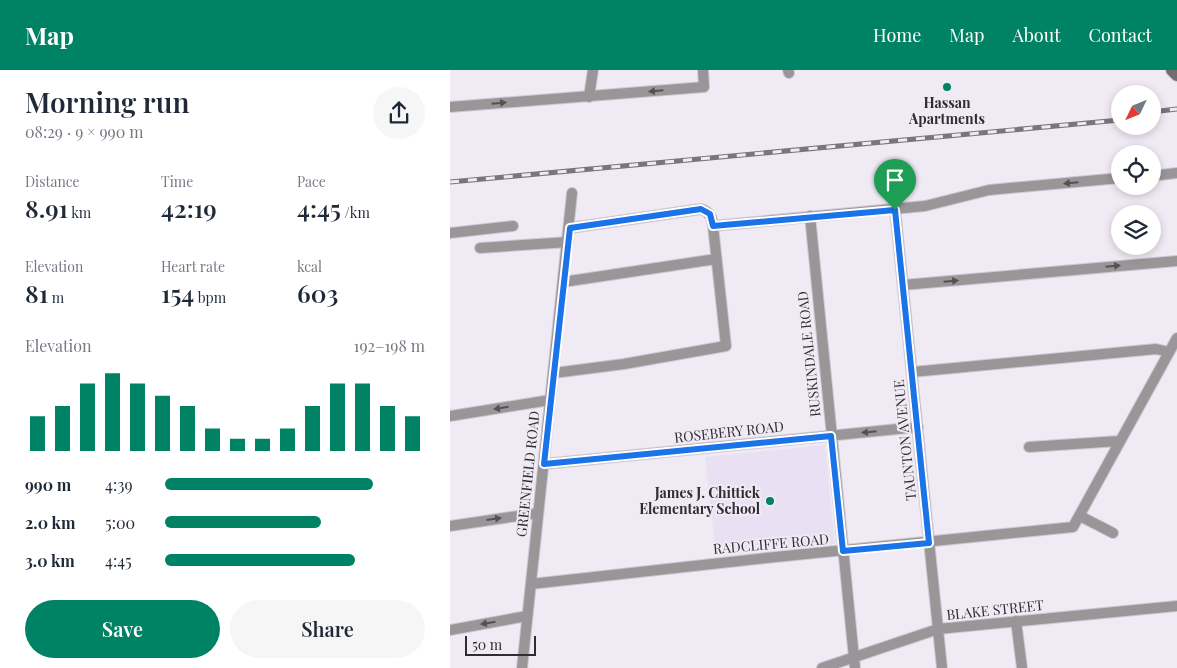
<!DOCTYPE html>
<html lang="en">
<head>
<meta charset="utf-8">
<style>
  :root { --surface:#fff; --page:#f6f6f7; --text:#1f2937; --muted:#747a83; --accent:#008264 }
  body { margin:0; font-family:"Playfair Display",serif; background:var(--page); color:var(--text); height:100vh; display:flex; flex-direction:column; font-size:19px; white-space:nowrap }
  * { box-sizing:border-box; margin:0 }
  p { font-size:16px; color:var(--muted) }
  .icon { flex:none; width:28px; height:28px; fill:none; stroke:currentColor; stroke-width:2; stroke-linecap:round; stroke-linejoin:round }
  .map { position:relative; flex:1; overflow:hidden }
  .details { display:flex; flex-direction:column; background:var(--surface); width:450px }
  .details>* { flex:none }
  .needle { width:32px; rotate:227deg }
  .fabs { position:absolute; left:661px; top:15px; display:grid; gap:10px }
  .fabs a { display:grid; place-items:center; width:50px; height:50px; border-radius:50%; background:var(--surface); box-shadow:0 2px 8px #0003; font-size:25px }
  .scale { position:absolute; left:15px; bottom:12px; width:71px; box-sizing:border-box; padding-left:5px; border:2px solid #2f2d31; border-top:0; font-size:14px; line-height:18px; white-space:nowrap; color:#2f2d31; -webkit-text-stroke:4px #efeaf4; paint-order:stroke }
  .pin { position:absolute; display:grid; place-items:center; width:42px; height:42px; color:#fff; margin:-51px -21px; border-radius:50% 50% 50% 0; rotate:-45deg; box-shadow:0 0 5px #0007 }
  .pin .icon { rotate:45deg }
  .round { display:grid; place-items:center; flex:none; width:52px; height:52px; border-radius:26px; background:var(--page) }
  .headline { display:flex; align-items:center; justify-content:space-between; height:85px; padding:0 25px }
  h1 { font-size:28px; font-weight:600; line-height:38px }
  .figures { display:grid; grid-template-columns:repeat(3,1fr); gap:8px; height:85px; padding:5px 25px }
  .figures div { display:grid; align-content:center }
  .figures b { font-size:25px; font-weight:600 }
  .figures small { font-size:14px; font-weight:400 }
  .figures p { font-size:14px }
  .chart { height:140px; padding:10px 25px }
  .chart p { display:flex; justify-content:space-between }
  .chart svg { width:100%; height:90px; margin-top:5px; stroke:var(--accent); stroke-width:6 }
  .action { display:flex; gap:10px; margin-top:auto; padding:10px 25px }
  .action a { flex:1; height:58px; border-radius:30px; background:var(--accent); color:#fff; font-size:20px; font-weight:600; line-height:58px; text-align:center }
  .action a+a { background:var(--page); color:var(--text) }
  ul { padding:0 25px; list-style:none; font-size:16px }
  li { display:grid; grid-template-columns:80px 60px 1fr; align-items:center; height:38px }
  li i { height:12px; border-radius:6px; background:var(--accent) }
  header { display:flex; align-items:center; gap:30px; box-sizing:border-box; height:70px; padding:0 25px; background:var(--accent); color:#fff }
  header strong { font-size:24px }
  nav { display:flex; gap:28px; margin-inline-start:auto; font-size:18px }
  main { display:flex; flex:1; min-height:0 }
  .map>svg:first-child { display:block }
</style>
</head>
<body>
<header>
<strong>Map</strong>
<nav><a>Home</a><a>Map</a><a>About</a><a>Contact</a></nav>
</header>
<main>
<section class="details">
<div class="headline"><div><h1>Morning run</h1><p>08:29 · 9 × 990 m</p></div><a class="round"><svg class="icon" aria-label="share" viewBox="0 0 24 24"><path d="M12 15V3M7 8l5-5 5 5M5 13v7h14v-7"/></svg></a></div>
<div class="figures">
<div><p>Distance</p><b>8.91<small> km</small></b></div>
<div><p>Time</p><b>42:19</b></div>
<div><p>Pace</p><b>4:45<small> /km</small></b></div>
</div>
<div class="figures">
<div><p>Elevation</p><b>81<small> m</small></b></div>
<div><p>Heart rate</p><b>154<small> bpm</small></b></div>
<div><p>kcal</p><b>603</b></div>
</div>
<div class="chart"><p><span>Elevation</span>192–198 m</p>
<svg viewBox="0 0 160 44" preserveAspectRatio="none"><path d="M5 44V27M15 44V22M25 44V11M35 44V6M45 44V11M55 44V17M65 44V22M75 44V33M85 44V38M95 44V38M105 44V33M115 44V22M125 44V11M135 44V11M145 44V22M155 44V27"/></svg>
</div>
<ul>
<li><b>990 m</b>4:39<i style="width:80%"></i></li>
<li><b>2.0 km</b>5:00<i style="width:60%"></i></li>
<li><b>3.0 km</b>4:45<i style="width:73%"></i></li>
</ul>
<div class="action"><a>Save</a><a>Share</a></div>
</section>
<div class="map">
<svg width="727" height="598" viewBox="0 0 727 598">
  <rect width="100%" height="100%" fill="#efeaf4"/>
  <path fill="#e9e1f3" d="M375,375L385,474L266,486L255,387Z"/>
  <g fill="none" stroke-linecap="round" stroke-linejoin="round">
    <g stroke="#ccc8d1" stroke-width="12">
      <path id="street" d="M338,0L339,3
        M139,27L143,0
        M0,37L254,17L253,0
        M702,106L727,103
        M445,139L492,598
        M360,146L405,598
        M263,156L475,136L539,120L670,108
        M0,163L63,156
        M30,178L118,172
        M113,212L266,189
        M453,215L727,191
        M462,302L706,279L719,282
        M104,303L174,294L276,276L263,156C262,147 260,142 251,139L120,158
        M0,346L100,330
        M579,377L669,371
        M94,394L468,357
        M630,446L663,463
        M0,456L88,443
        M81,514L316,488L623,457L727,268
        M566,551L572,598
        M0,560L77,546
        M72,598L122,123
        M372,598L488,559L727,536"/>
    </g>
    <g stroke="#ccc8d1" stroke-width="14">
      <path id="secondary" d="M722,0L727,5"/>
    </g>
    <use href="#street" stroke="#999598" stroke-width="10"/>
    <use href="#secondary" stroke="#726b70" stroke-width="12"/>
    <g stroke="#78757b" stroke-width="5">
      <path id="rail" d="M702,42L727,39
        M0,112L670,50"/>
    </g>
    <use href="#rail" stroke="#efeaf4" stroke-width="3" stroke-dasharray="9" stroke-linecap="butt"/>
  </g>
  <defs><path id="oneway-solid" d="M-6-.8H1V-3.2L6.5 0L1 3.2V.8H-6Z" transform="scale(1.25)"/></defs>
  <g fill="#545155">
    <use href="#oneway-solid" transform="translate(206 21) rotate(175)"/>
    <use href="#oneway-solid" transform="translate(49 33) rotate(-5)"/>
    <use href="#oneway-solid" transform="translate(621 113) rotate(175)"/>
    <use href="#oneway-solid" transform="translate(663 196) rotate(-5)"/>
    <use href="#oneway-solid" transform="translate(501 211) rotate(-5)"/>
    <use href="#oneway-solid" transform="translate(51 338) rotate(171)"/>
    <use href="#oneway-solid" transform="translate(419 362) rotate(174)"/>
    <use href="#oneway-solid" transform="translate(44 449) rotate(-8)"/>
    <use href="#oneway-solid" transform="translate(38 553) rotate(171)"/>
  </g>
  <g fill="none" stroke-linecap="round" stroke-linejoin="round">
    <g stroke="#fff" stroke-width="10">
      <path id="route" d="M251,139L260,144L263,156L445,140L479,473L393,481L381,366L94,394L120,158Z"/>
    </g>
    <use href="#route" stroke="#1a73e8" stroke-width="6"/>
  </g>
  <g fill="#008264" stroke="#efeaf4" stroke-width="2">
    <circle cx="497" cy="17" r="5"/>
    <circle cx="320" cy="431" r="5"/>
  </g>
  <g text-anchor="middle" stroke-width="4" stroke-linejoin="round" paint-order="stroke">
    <g font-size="14" font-weight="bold" fill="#2f2d31" stroke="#efeaf4">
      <text x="497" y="38">Hassan<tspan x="497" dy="16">Apartments</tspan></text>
      <text x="310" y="428" text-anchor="end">James J. Chittick<tspan x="310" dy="16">Elementary School</tspan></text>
    </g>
    <g font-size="14" fill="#2f2d31" stroke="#efeaf4">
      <text transform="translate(359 284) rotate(-96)" y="5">RUSKINDALE ROAD</text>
      <text transform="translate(279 362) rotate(-6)" y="5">ROSEBERY ROAD</text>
      <text transform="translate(455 370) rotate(-96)" y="5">TAUNTON AVENUE</text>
      <text transform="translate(78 404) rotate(-84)" y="5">GREENFIELD ROAD</text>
      <text transform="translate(321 474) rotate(-5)" y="5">RADCLIFFE ROAD</text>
      <text transform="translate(545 540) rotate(-6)" y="5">BLAKE STREET</text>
    </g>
  </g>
</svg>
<div class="fabs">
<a><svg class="needle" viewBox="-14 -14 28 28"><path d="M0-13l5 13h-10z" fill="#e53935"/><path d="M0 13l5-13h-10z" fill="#747a83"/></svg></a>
<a><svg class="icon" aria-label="locate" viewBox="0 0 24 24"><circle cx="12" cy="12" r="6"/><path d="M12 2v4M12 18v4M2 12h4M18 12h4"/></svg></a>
<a><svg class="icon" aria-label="layers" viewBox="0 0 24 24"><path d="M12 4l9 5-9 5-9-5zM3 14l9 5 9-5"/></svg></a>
</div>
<div class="scale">50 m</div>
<div class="pin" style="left:445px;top:140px;background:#1e9e55"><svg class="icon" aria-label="arrive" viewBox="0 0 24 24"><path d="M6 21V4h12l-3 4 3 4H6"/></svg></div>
</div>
</main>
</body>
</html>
